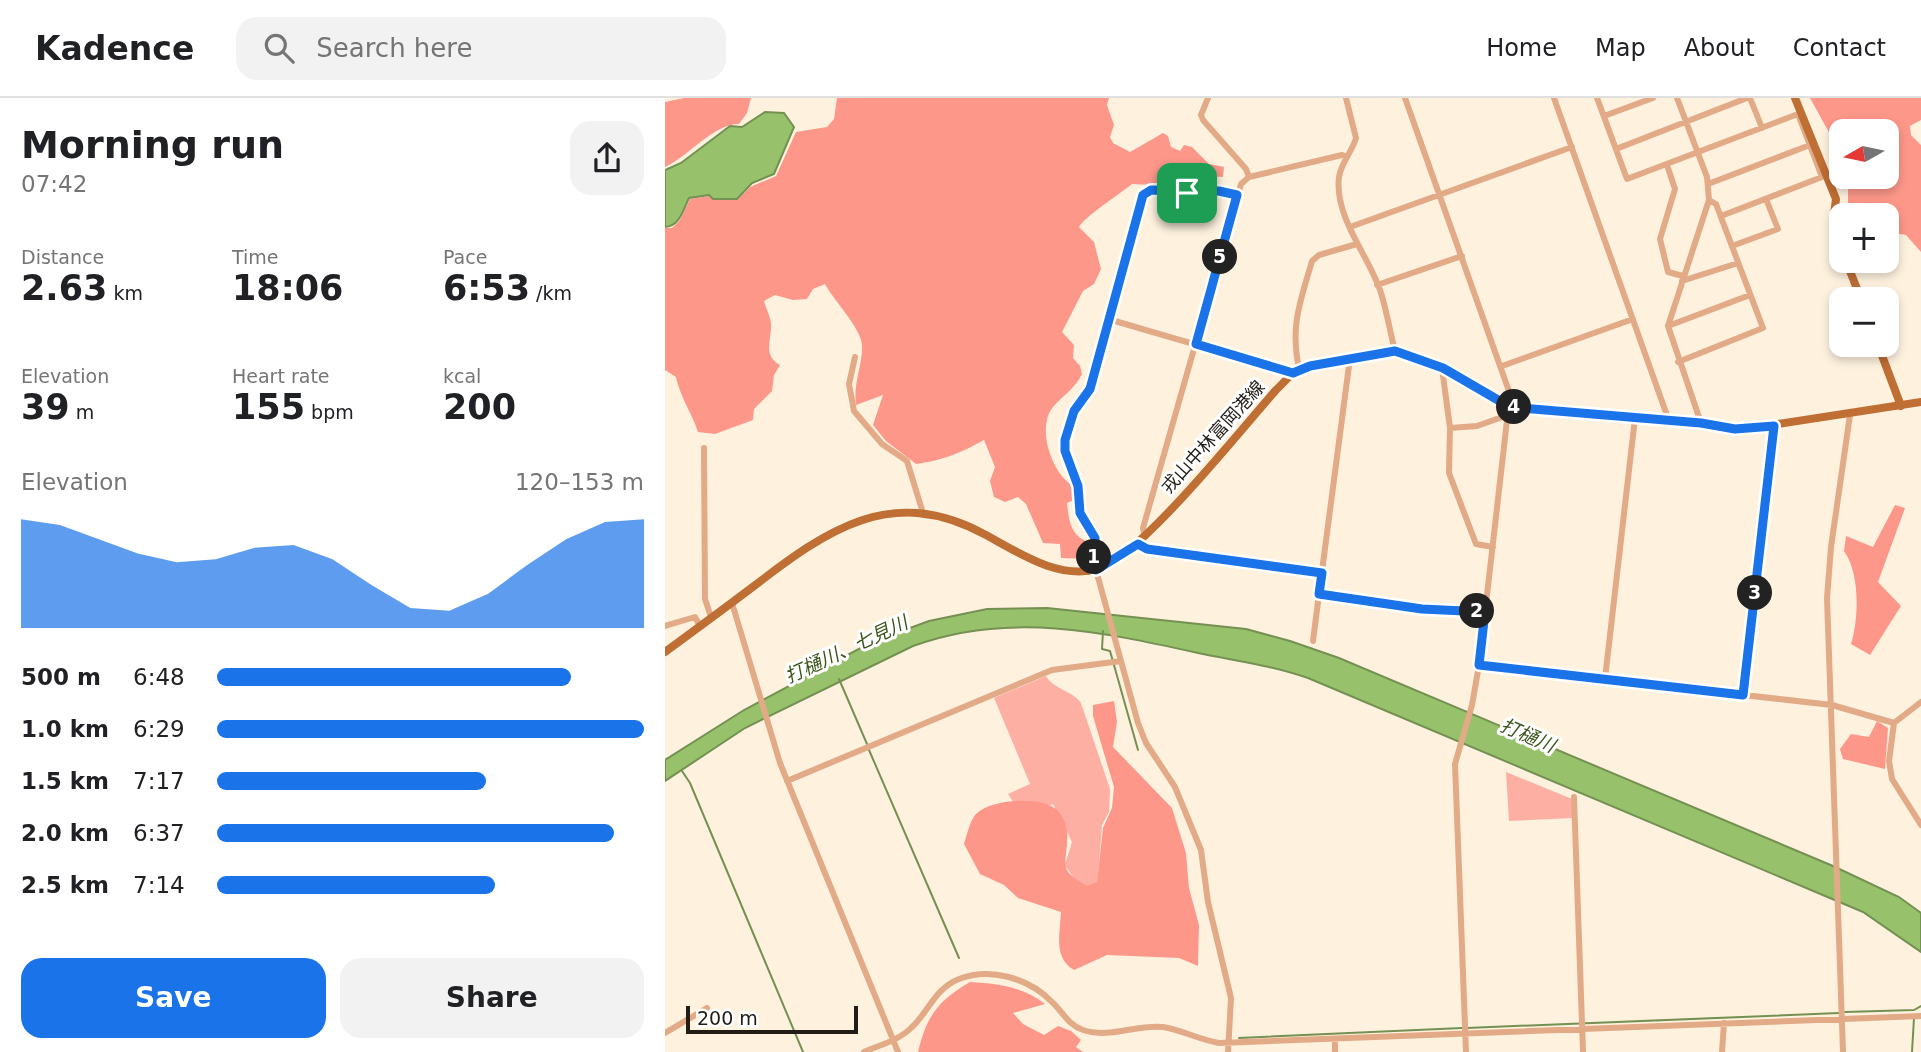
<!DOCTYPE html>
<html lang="en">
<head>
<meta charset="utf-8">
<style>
  :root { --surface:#fff; --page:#f2f2f2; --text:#202124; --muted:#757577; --line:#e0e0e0; --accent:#1a73e8 }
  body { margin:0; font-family:"DejaVu Sans","Noto Sans JP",sans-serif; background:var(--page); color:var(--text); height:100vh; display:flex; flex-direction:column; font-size:26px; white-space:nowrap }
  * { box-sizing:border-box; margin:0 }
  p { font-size:23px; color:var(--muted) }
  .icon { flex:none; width:38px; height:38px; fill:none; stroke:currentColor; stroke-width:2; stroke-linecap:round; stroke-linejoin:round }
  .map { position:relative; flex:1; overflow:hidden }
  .details { display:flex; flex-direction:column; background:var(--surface); width:665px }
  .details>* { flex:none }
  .needle { width:46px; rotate:261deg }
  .tools { position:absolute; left:1164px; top:21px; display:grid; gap:14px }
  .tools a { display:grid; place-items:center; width:70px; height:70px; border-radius:14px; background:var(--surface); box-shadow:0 4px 10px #0003; font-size:35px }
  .scale { position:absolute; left:21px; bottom:18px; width:172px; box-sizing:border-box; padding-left:7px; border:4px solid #211c16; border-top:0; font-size:19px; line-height:24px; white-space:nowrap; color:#211c16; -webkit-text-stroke:5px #fff; paint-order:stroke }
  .pin { position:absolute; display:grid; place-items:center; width:60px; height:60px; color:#fff; margin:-30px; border-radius:14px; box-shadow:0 4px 10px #0006 }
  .km { position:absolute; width:35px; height:35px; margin:-18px; border-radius:50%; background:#222; color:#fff; font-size:19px; line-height:35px; text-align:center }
  .round { display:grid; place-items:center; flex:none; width:74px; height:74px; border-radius:21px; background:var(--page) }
  .summary { display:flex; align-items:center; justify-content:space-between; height:119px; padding:0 21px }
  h1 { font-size:38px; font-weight:700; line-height:52px }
  .figures { display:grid; grid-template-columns:repeat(3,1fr); gap:10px; height:119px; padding:7px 21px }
  .figures div { display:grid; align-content:center }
  .figures b { font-size:35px; font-weight:700 }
  .figures small { font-size:19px; font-weight:400 }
  .figures p { font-size:19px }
  .chart { height:196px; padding:14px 21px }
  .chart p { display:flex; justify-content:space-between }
  .chart svg { width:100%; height:126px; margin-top:7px; fill:var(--accent); opacity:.7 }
  .button { display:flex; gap:14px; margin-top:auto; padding:14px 21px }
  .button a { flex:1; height:80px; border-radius:21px; background:var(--accent); color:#fff; font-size:28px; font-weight:700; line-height:80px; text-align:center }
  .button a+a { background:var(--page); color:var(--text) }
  ul { padding:0 21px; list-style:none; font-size:23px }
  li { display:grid; grid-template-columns:112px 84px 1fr; align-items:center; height:52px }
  li i { height:18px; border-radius:9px; background:var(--accent) }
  header { display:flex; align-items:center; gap:42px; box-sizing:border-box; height:98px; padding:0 35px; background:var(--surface); border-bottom:2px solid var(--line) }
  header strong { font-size:33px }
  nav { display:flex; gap:38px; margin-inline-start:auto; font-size:24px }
  .search { width:490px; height:63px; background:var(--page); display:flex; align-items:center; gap:18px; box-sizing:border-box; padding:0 24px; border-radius:21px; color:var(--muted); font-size:26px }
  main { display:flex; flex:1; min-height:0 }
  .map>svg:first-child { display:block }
</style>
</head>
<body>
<header>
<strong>Kadence</strong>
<div class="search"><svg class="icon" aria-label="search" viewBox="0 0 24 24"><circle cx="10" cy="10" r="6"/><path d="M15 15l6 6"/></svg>Search here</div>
<nav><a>Home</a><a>Map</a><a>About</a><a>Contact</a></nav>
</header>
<main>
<section class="details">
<div class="summary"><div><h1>Morning run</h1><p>07:42</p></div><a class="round"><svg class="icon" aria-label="share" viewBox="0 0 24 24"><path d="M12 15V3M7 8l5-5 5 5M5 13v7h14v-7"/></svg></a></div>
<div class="figures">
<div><p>Distance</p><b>2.63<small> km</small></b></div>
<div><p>Time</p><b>18:06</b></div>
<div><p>Pace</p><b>6:53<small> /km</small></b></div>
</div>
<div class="figures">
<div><p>Elevation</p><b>39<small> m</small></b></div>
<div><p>Heart rate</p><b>155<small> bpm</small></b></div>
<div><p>kcal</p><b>200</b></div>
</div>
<div class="chart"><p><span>Elevation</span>120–153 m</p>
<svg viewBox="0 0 160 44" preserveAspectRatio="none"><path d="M0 44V6L10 8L20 13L30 18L40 21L50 20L60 16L70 15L80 20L90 29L100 37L110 38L120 32L130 22L140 13L150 7L160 6V44z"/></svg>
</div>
<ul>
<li><b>500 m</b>6:48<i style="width:83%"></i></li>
<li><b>1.0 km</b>6:29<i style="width:100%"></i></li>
<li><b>1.5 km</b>7:17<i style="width:63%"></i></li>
<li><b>2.0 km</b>6:37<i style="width:93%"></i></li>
<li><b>2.5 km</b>7:14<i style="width:65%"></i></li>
</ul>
<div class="button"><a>Save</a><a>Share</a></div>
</section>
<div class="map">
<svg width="1256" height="954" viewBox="0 0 1256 954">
  <rect width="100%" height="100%" fill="#fef2df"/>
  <path fill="#fdafa4" d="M381,578C389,592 407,592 416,605L445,691L444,714L437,727L432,790L426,796L410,782L400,767L407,744L388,706L373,711L351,708L343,696L365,686L329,600Z
    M841,674L907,701L908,720L844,723Z"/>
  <path fill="#fd978a" d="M19,0H86L82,15L74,26C48,26 24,58 0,69V4Z
    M172,0H444L442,7L449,27L445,39L448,45L465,54L498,35L503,38L506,49L515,53L519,47L527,49L544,66L559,69L558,79L541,78L530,69L520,68L518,82L509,88L467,86C455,96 419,119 414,129L429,144L436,171L429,186L418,193L397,234L409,247L408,260L415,268L417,276C410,291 398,297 388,309C371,330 387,375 407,387L409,402L402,405C404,424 406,439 426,445L422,461L396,460L395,446L378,445L361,406L353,399L340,404L329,399L325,383L330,369L319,342C298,354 276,363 251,366L221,343L208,327L218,297L191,307C188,284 198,267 197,247C196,230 169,203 160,186L148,191L142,201L128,202L110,197L99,203C101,210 105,218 106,225C107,242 97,257 115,267L109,277L107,293L89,311L88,322L50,336L33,334C27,315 15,299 11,279L0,272V130H7L15,122L25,101L44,98L49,102H72L85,89L111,78L131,34L162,29L169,21Z
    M1145,0H1256V22L1245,28L1246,37L1256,47V154L1241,137L1222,134V117H1183V79H1222V33H1176V56Z
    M1230,407L1240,410L1213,484L1236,508L1205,557L1186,546C1194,520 1195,475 1179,453L1181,438L1208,449Z
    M449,603L452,624L448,649L507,710L521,755L524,790L534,827L533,868L514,860L442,857L409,872C388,860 395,835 396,814L353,800L339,787L315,776L299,746C302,737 305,722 311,716C326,701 379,697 393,713C413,736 393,763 404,775C408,780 416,784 422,788L432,784L438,730L447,710L449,689L428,618V607Z
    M1212,623L1223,630L1220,671L1178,661L1175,651L1186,636L1204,639Z
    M305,884C334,886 356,888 380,906L348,915L358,926L379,937L393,928L406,933L416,942L411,949L418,954H253C262,917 273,903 305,884Z"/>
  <path fill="#97c26b" stroke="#749052" stroke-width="2" d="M100,14L119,15L129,29L109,76L87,85L72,101H48L44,97L24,100C18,112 15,128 0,129V72L16,65L65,28L77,29Z
    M382,510L581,531L625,543L674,560L1168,768L1234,799L1256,815V854L1198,814L643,580C606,567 571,563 533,555C438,534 343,513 248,548L80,630L0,683V662L79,612L207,544L264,523L322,511Z"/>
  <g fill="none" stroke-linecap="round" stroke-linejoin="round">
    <path stroke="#749052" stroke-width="2" d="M438,533L437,551L445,553L473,652
      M174,581L202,646
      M204,652L294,860
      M17,673L25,685L138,954
      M1180,914L1249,912L1256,908
      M802,930L1174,915
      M574,940L797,930
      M1247,954L1249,920"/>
    <path stroke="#e2aa86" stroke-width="6" d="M543,0L536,17L538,22L581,71L584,79
      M681,0L691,40C687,54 676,65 674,79C669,120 705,159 716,195C722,214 725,234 730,253
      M740,0L845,296L814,567L807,607L790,666L801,954
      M889,0L1004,323
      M932,0L962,81L1133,16L1157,79L1056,118
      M1012,0L1042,79L1044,102L1003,228L1036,325
      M1085,0L1097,30
      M939,18L988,0
      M951,51L1082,0
      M1002,67L1010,91L995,141L1003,174L1018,178
      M1043,86L1145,47
      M685,129L907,49
      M1067,148L1113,131L1101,101
      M1017,183L1073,165
      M712,187L797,158
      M443,221L628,275
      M1003,228L1085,197
      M190,259L184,286L189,313L217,346L242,363L258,415
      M685,260L654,496L757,511L820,514
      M1013,264L1098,230L1051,106L1044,102
      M837,268L968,221
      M777,270L785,330L784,375L811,446L828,449
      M634,271C625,227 635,205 647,163L654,157L692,146
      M785,330L812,328L843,317
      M39,350L40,501L46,519
      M480,439L478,430L576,86L584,79L677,57L682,59
      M473,446L482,451L657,475
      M67,505L115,665L233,954
      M0,528L30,519L35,528
      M648,543L654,496
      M814,567L1167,607L1229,625
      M940,581L970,320
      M1078,597L1109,328
      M1256,604L1229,625L1224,663L1227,681L1256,727
      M122,683L387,572L456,563
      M909,699L918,954
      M0,935L42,910
      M670,941V954
      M199,954C215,947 234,942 246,930C264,914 269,891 294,881C325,869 364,880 387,904C398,914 403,927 418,932C444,941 472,926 498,929C517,932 535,942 554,945L1256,918
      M563,954L566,900L543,804L536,752L510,689L481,645L473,625L431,472L430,440L415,415L413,388L400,353V342L409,313L425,291L480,93H554L572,97
      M1057,954L1059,925
      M1178,954L1162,500L1166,449L1185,317"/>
    <path stroke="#bf6e34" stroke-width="8" d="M1130,0L1171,101L1168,125L1176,149
      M1181,163L1196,201
      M1213,247L1236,308
      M0,554C30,532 60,510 89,488C162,432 227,386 319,436C353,454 392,482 433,471C474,460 577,330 611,292L628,275L645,268L730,253L777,270L845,309L860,311L1080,331L1256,304"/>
  </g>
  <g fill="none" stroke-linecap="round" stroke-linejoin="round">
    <g stroke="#fff" stroke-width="14">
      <path id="route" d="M486,92L554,93L572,97L531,246L628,275L645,268L730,253L778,270L845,309L1036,325L1070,331L1109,328L1078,597L814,567L820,514L757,511L654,496L657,475L482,451L473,446L431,472L430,440L415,415L413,388L400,353V342L409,313L425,291L478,97Z"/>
    </g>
    <use href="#route" stroke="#1a73e8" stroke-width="9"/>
  </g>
  <g text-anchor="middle" stroke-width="6" stroke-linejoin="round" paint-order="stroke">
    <g font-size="18" fill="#211c16" stroke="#fff">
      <text transform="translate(548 339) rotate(-48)" y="6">戎山中林富岡港線</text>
    </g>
    <g font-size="19" font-style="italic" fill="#3a5519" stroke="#fff">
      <text transform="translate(181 551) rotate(-25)" y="7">打樋川、七見川</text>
      <text transform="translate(863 637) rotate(23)" y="7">打樋川</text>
    </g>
  </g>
</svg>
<div class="tools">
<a><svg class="needle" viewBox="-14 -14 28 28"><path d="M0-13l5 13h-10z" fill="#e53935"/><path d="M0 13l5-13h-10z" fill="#757577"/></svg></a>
<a>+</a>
<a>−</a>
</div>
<div class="scale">200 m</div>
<div class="pin" style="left:522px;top:95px;background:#1e9e55"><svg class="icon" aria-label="arrive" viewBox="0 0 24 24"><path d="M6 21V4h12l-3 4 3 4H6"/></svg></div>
<b class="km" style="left:429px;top:459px">1</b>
<b class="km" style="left:812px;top:513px">2</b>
<b class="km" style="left:1090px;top:495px">3</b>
<b class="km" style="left:849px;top:309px">4</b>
<b class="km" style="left:555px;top:159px">5</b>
</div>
</main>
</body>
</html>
